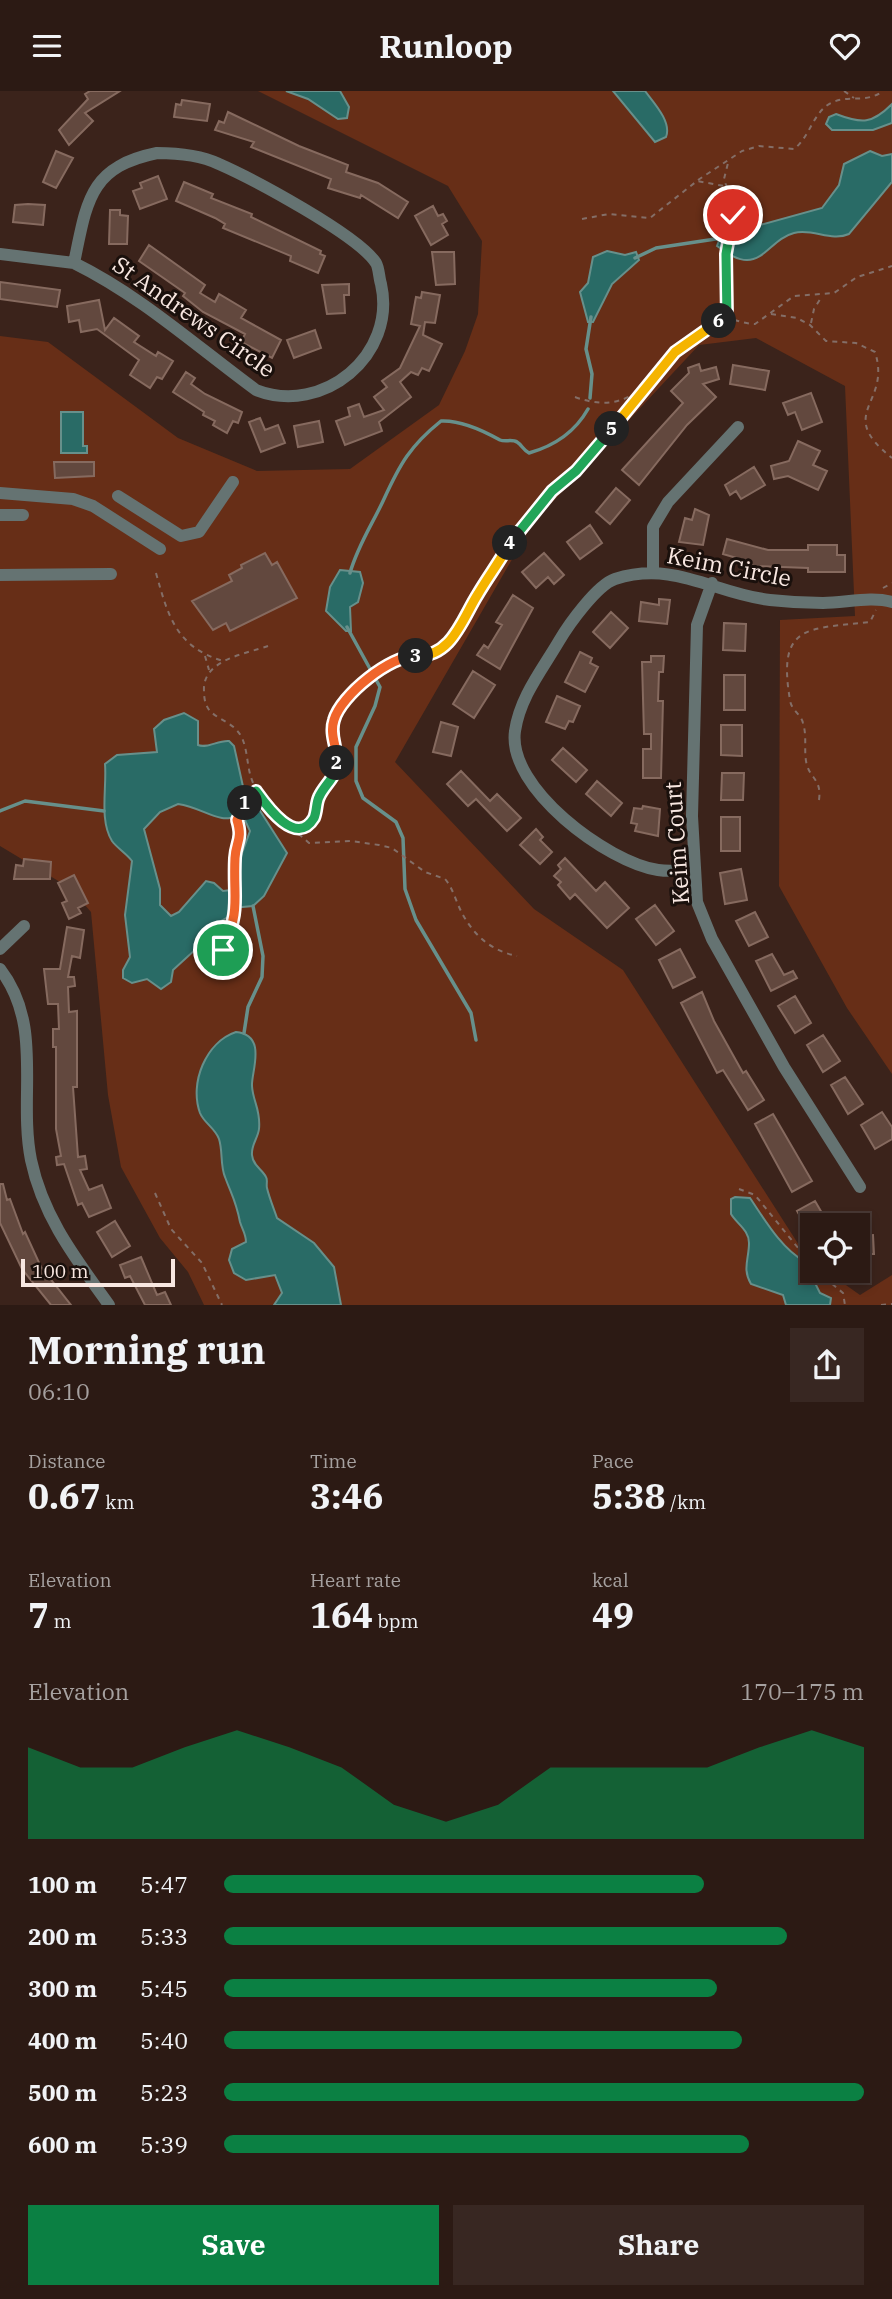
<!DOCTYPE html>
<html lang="en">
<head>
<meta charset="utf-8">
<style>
  :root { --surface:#2c1a14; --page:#382722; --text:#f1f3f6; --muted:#a6a1a0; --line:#483834; --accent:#0b8043 }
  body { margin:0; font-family:"IBM Plex Serif",serif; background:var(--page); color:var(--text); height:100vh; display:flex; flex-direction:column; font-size:26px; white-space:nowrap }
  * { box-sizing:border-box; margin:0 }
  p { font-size:23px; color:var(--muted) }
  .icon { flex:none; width:38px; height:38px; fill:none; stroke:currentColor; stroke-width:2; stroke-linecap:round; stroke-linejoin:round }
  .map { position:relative; height:1214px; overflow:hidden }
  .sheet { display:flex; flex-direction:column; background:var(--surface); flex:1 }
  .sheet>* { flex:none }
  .controls { position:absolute; left:800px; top:1122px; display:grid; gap:14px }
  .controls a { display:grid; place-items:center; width:70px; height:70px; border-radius:0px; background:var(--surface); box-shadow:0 4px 10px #0003,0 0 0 2px var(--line); font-size:35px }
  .scale { position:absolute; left:21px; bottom:18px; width:154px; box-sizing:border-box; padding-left:7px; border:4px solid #f8e7e1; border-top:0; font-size:19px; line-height:24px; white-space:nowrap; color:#f8e7e1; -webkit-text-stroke:5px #1a100c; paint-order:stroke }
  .pin { position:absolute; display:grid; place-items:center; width:60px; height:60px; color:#fff; margin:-30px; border:4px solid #fff; border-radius:50%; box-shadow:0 2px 7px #0007 }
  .km { position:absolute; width:35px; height:35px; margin:-18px; border-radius:50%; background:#222; color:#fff; font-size:19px; line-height:35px; text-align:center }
  .round { display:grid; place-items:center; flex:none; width:74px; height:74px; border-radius:0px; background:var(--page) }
  .headline { display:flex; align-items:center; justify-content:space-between; height:119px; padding:0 28px }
  h1 { font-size:38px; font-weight:700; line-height:52px }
  .stats { display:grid; grid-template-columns:repeat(3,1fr); gap:10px; height:119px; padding:7px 28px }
  .stats div { display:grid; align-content:center }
  .stats b { font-size:35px; font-weight:700 }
  .stats small { font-size:19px; font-weight:400 }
  .stats p { font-size:19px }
  .chart { height:196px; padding:14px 28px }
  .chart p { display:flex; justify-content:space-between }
  .chart svg { width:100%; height:126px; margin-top:7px; fill:var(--accent); opacity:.7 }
  .button { display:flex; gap:14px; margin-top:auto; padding:14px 28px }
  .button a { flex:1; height:80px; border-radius:0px; background:var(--accent); color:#fff; font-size:28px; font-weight:700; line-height:80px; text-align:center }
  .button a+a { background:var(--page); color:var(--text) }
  ul { padding:0 28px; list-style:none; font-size:23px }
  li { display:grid; grid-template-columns:112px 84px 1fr; align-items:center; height:52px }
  li i { height:18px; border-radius:9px; background:var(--accent) }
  header { display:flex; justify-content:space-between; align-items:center; height:91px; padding:0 28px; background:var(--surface); font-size:32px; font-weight:700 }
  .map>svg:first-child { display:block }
</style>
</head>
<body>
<header><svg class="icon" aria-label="menu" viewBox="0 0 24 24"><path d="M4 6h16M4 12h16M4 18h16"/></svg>Runloop<svg class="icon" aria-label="heart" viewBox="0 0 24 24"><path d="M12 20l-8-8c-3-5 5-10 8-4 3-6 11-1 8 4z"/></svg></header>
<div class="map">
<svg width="892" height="1214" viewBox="0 0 892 1214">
  <rect width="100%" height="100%" fill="#3b231b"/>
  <path fill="#672e17" d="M258,0H892V983L847,917L779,795L780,529L855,525L845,295L756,247L699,254L533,432L395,671L534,818L623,879L804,1162L812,1169V1180H826L860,1204L892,1184V1214H204L188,1181L160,1147L121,1076L108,1004L91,821L70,797L0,755V245L48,251L178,347L257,380L350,378L439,314L465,260L478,223L482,150L448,95Z"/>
  <path fill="#296b66" stroke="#67908b" stroke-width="2" fill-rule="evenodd" d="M286,0H340L349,16L347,27L338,28L308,8Z
    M613,0H645C654,12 672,31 666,46L655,51Z
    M892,13V32L873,39H832L826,33L829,26L836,23C862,33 872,33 892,13Z
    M870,60L882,65L892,63V91L849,143C831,151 813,137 794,142C774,147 765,169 747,169C736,169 726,161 717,155L723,138L731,132L749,137L822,117L839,94L844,73Z
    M607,160L625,164L636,161L639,169L612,193L593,231H588L580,201L588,192L593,166Z
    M61,321H83V355H87V362H61Z
    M340,479L360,481L363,492L358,511L350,516L351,540H346L326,520L330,496Z
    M184,622L198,630V654C207,658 218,649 229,650L234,655L246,709L257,715L287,762L264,805L253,815L232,817L228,826L214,834L208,847L173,879L171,891L161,898L147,888L132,892L123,887V879L130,866L125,824L132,770C127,763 117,757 112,750C99,729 107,697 105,673L117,664L157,661L154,638L164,629ZM178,713C197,716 207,724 222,727C231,729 235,723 244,727L250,740L241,765L239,798L223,800L214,792L206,790L179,821L171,825L160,814V798L144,738L160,721Z
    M236,941C268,944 251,981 252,995C253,1011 261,1019 259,1038C258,1047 251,1054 252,1064C253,1075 262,1078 266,1086C268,1089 266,1093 267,1097C269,1106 274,1118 277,1127L314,1152L334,1176L341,1214H274L282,1202L275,1184L246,1189L234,1182L229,1169L232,1158L246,1151C246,1143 242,1138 240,1131C236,1110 232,1105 225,1086C220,1074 223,1060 219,1048C215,1037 204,1032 200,1022C189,992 206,951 236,941Z
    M735,1106L750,1107C765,1129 781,1157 804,1170L820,1202L831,1207L830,1214H786L783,1204L751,1193C742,1178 749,1168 749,1152C749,1139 737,1133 731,1123V1108Z"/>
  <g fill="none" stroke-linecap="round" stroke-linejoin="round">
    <path stroke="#67908b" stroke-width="3.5" d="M635,167L656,157L722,147
      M590,307L592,283L586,258L591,226
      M350,482C358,454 372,434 384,408C400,373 410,355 441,330C461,329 484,340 500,349C505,351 513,348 517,351C522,354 523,359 529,362C554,355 575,341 588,318
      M347,536L380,596L375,615L356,656V690L363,707L396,731L403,747L405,798L416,829L471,922L476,949
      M0,720L25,710L104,720
      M244,942L248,916L262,886L263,865L253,815"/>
  </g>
  <path fill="#62483e" stroke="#866a5f" stroke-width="2" d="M90,0H120L85,22L93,30L69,54L59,39L88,8L85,3Z
    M182,9L210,13L207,30L174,26L176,13L181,14Z
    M228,21L299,55L348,74L346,81L378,92L408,111L398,127L361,104L360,107L328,97L331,88L251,56L254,51L215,39L219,30L224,32Z
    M56,60L73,67L56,97L43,91Z
    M158,85L167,108L140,118L133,100L142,97L140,92Z
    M184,91L213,103L211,107L252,123L251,126L321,160L320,163L325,165L318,182L290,170L291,165L223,137L225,133L215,127L176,110Z
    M28,113L45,114L43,134L13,131L15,114Z
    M433,115L438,125L443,123L447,130L442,133L448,144L431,154L415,125Z
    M110,119H120V124L128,125L127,153H109Z
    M149,154L205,194L200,202L215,211L219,203L246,219L241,227L281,249L272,267L241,251L245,243L203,221L183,205L185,202L139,170Z
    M432,161H454L455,193L436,194Z
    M0,191L60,199L57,216L0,208Z
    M349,193V204H344L345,222L327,223L322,194Z
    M422,201L440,204L435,232L425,231L423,244L442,253L429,280L422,277L418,284L411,281L400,291L411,306L379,331L382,340L345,354L336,330L350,325L348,317L359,313L364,326L384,319L374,306L387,296L382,290L400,277L420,235L411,233L416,206L421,207Z
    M99,209L105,239L114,227L139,245L134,251L156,265L158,261L173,270L162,288L157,286L150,297L130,284L139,269L97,238L81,241L79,229L69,231L67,215Z
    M315,239L321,257L294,267L287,249Z
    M699,273L701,280L716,276L719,288L703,293L716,306L687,334L639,394L622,379L683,312L671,300L689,282L688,277Z
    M733,274L769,280L765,299L730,293Z
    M186,281L195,287L191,293L205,303L242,321L238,332L233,330L227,342L213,334L215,330L203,324L204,321L173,301Z
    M811,302L822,331L802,339L795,321L788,324L783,312Z
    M260,327L265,339L278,334L285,352L261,361L249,331Z
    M319,330L323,351L298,356L294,335Z
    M798,350L820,360L813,374L827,380L818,399L788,385L774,388L771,375L789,370Z
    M54,371H94V385L55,387Z
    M754,376L765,394L741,408L736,400L730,404L725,394Z
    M616,397L630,409L610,433L596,421Z
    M695,418L709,424L703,454L679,451L685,427L692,429Z
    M590,434L602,452L580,468L567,451Z
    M727,448L768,459H808V454H837V464H845V481H808V477L754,475L740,471V468L723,463Z
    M265,462L272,474L277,471L297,507L230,540L226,532L213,539L192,510L232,490L229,484L242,477L241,474Z
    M544,462L564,484L554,493L548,486L536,497L522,481Z
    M513,504L533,517L500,578L477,564L484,554L488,557L502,534L496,531Z
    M659,508L670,509L667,533L639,530L641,511L659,514Z
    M611,521L628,537L610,557L593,541Z
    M724,532L746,533L745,560L723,559Z
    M580,561L592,567L590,572L598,576L585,601L565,591Z
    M651,565H664L663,581H659L658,610H663L661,687H643V658H651V643H644L642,571H651Z
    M473,580L495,594L474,627L453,613Z
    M724,584H745V619H724Z
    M557,605L580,615L573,631L569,630L565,638L546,631Z
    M441,631L458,636L451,665L433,661Z
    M721,634H742V665L721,664Z
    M563,657L587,679L576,691L552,669Z
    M461,680L490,710L497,703L521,727L507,740L476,708L468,715L447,693Z
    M722,682H744L743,709H721Z
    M597,690L622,712L611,725L586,703Z
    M643,715L660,718L658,745L635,740L637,733L631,732L634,717L642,718Z
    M721,726H740V760H721Z
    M536,738L543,746L540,749L552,761L540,773L520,754Z
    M565,767L596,800L605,791L629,817L607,837L575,803L570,808L558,794L561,791L554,785L561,778L558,774Z
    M24,768L51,771L50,788H14L16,774L23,775Z
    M741,778L747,809L725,813L720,782Z
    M74,784L88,812L78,817L81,822L69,828L62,812L67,810L58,792Z
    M655,814L674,840L656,854L636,828Z
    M755,821L768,846L749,855L736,830Z
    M67,836L84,839L80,867L72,865L68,886H74L75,895L68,896L69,921L77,920V996H73L78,1066L85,1065L87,1078L80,1079L89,1099L102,1094L111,1117L89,1126L82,1112L78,1114L64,1073L57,1074L56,1066L61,1065L56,1038V956H53V938H59L58,913H48L44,878H60Z
    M680,858L695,886L673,897L659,869Z
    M772,863L784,884L793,880L797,887L771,900L756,870Z
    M702,901L714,930L743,982L746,980L764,1009L748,1019L723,979L717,982L681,912Z
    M795,905L811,932L795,942L778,915Z
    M823,944L840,970L823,981L807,954Z
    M845,986L863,1013L848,1023L831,994Z
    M882,1021L892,1036V1048L875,1058L861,1034Z
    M773,1023L812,1090L792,1101L755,1033Z
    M0,1093H3L7,1109L10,1108L23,1143L25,1141L41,1176L71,1214H51L22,1178L0,1132Z
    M815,1110L829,1134H812V1146L797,1120Z
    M115,1130L130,1155L112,1166L97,1141Z
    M873,1144L874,1163H858V1145Z
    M141,1166L157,1204L165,1201L171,1214H145L130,1185L125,1187L120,1174Z"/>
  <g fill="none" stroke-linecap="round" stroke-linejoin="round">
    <path stroke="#846e67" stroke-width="2" stroke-dasharray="5 5" stroke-linecap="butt" d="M844,0L854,7
      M698,89L742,60L759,55L794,58C810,46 813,21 831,12C849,3 866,13 883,0
      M727,97L724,88L728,72
      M582,128L609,123L650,127L697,90L724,95L734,111L726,163L727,227
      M771,223L797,227L810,234L826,250L856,252L875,261C892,314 834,321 892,367
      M811,232L814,218L822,205
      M575,306C640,330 655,273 699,242C706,237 715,229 723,228C733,227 744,233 755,233L794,205L834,202L857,186L892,175
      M156,482C168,525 176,556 223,570
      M883,497L892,492
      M268,555C245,563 202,569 204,600C204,607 205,614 210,620C220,630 235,632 242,647C247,658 247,671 250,683C257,708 282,749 312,730L320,705L336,679L332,636L338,620L350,604L394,569L404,564H432L448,552L462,535L516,440L598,355L641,300
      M205,565L209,579
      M819,709C822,687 809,688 806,670C804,657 807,645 803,632C801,623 791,619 790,609C777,533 807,538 870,531L876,519
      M291,736L309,752L351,750L379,754L392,757L425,781L445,788C453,797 456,811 462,822C474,845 492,860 517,865
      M227,883L223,859L237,817L235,764L241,744L237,729L249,706L256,700
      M739,1098L755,1104L812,1174
      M155,1102L171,1138L202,1172L222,1214
      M817,1180L843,1202L845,1214
      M881,1214L892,1213"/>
    <path stroke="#657372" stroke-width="12" d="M157,62C178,62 200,64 219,73C253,88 358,144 376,172C379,177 379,187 381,193C397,264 323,325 256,299C196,255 141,205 74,172C87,110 89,76 157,62Z
      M0,163L74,172
      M0,402L73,408L93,415L160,458
      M118,405L181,445L199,441L233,391
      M0,424H23
      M653,482V436L668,411L738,336
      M0,484L111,483
      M712,492L697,534L692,725L697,811L712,848L784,976L860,1096
      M695,779C683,779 670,781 658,779C607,771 507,697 515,640C520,606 542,579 559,550C569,533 597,494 615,488C675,469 715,503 770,509C788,511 806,512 823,512C845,512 871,505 892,511
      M0,858L24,835
      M0,878C44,935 18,1004 31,1069C43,1126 76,1168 109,1214"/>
  </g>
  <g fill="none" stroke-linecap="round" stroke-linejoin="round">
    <g stroke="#fff" stroke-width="14">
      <path id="split-1" d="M223,859C241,817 233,808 235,767C236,750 243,749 237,729L245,712"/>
    </g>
    <g stroke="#fff" stroke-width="14">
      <path id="split-2" d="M245,712L256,700C266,714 296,757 314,727C317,720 316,712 319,706C325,693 336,687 337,672"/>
    </g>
    <g stroke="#fff" stroke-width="14">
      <path id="split-3" d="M337,672C338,658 329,644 334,629C341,604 391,564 416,565"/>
    </g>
    <g stroke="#fff" stroke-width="14">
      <path id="split-4" d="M416,565C452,566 462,528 478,503C488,486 500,470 510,452"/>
    </g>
    <g stroke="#fff" stroke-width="14">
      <path id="split-5" d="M510,452L552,400L576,380L612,338"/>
    </g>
    <g stroke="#fff" stroke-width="14">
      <path id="split-6" d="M612,338L675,261L719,230"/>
    </g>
    <g stroke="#fff" stroke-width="14">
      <path id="split-7" d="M719,230L727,228L726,163L733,124"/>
    </g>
    <use href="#split-1" stroke="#f0652b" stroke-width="9"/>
    <use href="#split-2" stroke="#22a559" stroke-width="9"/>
    <use href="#split-3" stroke="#f0652b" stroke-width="9"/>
    <use href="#split-4" stroke="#f5b400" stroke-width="9"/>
    <use href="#split-5" stroke="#22a559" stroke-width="9"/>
    <use href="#split-6" stroke="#f5b400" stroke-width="9"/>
    <use href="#split-7" stroke="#22a559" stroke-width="9"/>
  </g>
  <g text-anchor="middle" stroke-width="6" stroke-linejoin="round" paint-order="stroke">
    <g font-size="23" fill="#f8e7e1" stroke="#1a100c">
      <text transform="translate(194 226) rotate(35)" y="8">St Andrews Circle</text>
      <text transform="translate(729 476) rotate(11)" y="8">Keim Circle</text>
      <text transform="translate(677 752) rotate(-94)" y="8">Keim Court</text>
    </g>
  </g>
</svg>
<div class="controls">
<a><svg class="icon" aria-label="locate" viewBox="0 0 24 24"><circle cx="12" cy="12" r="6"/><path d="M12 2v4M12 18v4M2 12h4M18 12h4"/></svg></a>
</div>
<div class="scale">100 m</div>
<div class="pin" style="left:223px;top:859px;background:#1e9e55"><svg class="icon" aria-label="arrive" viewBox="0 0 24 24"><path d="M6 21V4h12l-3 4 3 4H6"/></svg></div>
<div class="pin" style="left:733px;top:124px;background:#d93025"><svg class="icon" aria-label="check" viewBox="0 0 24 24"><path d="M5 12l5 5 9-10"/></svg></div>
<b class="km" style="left:245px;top:712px">1</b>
<b class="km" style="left:337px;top:672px">2</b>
<b class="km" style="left:416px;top:565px">3</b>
<b class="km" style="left:510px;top:452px">4</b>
<b class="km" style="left:612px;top:338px">5</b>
<b class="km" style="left:719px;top:230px">6</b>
</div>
<section class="sheet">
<div class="headline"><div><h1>Morning run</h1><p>06:10</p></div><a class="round"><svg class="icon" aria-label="share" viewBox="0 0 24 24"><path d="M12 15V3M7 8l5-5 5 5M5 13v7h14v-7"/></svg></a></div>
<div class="stats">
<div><p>Distance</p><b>0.67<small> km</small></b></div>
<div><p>Time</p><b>3:46</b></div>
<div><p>Pace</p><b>5:38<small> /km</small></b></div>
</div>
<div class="stats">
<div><p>Elevation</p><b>7<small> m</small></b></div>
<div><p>Heart rate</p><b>164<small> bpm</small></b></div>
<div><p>kcal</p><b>49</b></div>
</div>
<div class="chart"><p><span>Elevation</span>170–175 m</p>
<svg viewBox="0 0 160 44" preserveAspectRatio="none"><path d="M0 44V12L10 19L20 19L30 12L40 6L50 12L60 19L70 32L80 38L90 32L100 19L110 19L120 19L130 19L140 12L150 6L160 12V44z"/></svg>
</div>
<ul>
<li><b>100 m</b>5:47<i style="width:75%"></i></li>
<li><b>200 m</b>5:33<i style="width:88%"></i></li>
<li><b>300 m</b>5:45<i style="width:77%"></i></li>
<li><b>400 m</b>5:40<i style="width:81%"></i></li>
<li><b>500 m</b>5:23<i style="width:100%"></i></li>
<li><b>600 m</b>5:39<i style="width:82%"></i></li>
</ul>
<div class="button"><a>Save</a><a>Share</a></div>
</section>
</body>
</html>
